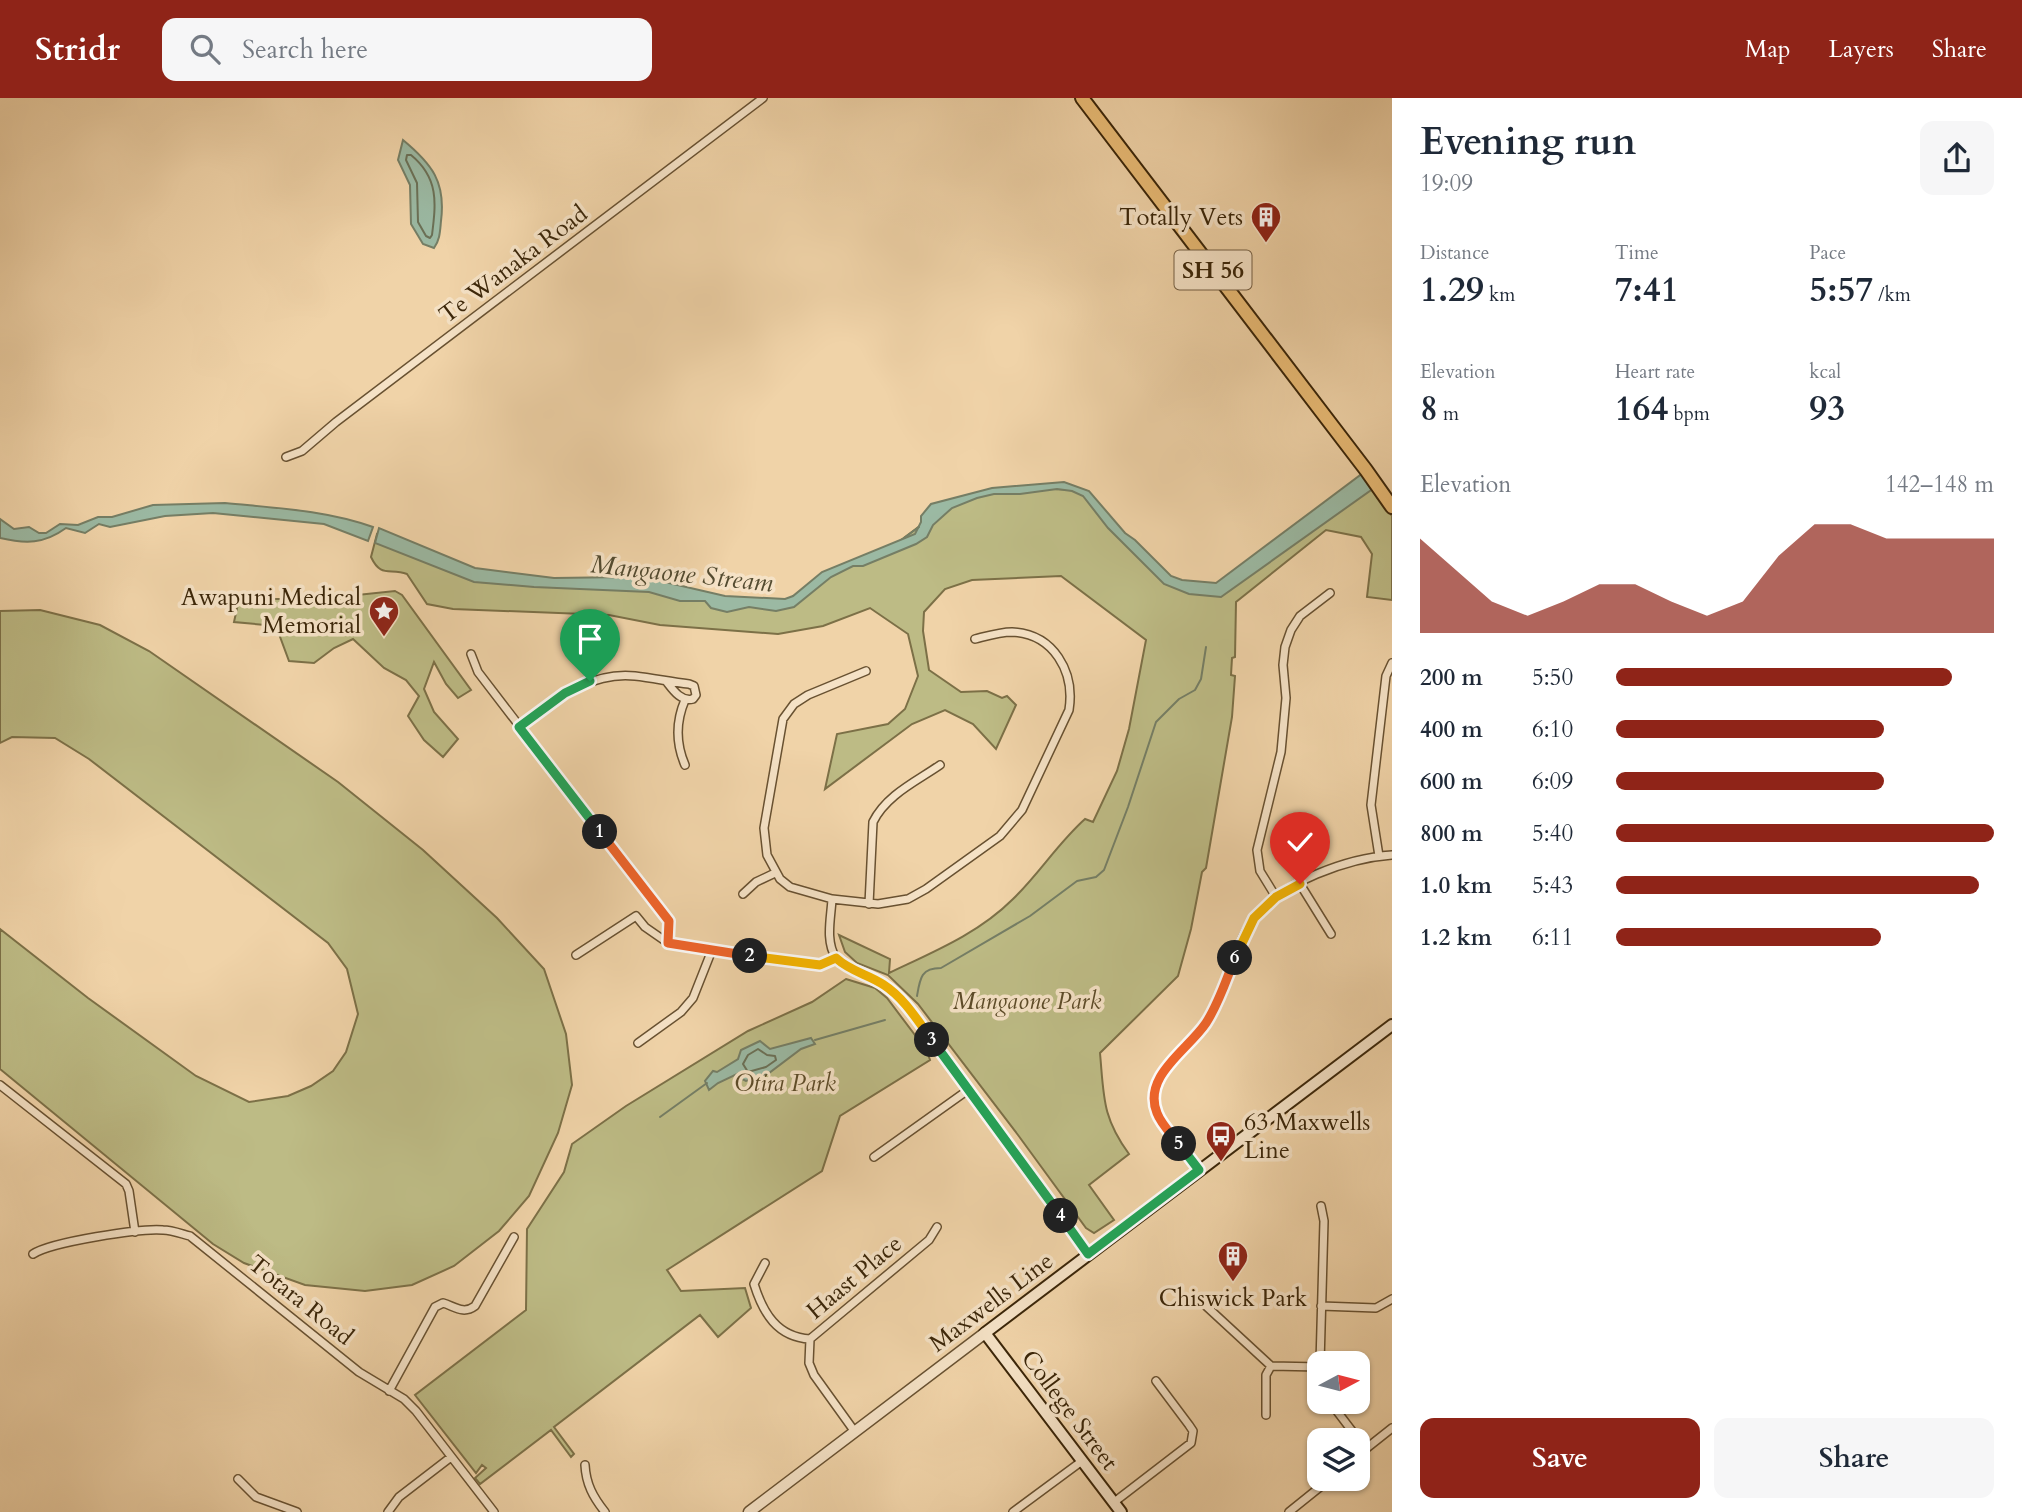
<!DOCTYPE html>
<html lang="en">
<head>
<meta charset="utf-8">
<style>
  :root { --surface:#fff; --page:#f6f6f7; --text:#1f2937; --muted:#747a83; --accent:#8f2418 }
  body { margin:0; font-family:Cardo,serif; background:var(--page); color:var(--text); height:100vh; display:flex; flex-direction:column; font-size:26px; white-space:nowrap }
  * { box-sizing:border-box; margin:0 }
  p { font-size:23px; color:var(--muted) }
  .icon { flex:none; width:38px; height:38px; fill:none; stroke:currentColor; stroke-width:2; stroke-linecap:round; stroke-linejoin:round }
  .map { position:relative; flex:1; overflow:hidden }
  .details { display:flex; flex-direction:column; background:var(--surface); width:630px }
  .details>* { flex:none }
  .needle { width:46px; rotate:83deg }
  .buttons { position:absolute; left:1307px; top:1253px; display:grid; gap:14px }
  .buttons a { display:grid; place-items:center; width:63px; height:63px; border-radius:14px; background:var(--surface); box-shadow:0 2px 5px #0004; font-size:35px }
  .pin { position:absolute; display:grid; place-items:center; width:60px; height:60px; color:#fff; margin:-72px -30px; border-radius:50% 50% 50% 0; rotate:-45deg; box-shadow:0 0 7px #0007 }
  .pin .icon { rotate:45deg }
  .km { position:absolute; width:35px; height:35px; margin:-18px; border-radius:50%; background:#222; color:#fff; font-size:19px; line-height:35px; text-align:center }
  .round { display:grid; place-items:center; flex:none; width:74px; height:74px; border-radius:14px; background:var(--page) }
  .summary { display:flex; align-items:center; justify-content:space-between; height:119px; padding:0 28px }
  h1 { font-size:38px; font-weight:700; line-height:52px }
  .stats { display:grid; grid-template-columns:repeat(3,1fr); gap:10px; height:119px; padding:7px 28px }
  .stats div { display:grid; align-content:center }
  .stats b { font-size:35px; font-weight:700 }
  .stats small { font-size:19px; font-weight:400 }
  .stats p { font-size:19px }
  .chart { height:196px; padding:14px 28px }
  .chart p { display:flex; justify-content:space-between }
  .chart svg { width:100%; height:126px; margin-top:7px; fill:var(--accent); opacity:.7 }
  .cta { display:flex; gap:14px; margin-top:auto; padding:14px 28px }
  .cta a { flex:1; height:80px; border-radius:14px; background:var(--accent); color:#fff; font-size:28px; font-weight:700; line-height:80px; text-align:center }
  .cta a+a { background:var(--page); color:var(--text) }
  ul { padding:0 28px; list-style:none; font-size:23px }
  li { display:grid; grid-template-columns:112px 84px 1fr; align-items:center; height:52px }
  li i { height:18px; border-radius:9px; background:var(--accent) }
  header { display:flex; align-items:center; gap:42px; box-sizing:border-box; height:98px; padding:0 35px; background:var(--accent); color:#fff }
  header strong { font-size:33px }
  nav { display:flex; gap:38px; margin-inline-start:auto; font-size:24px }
  .search { width:490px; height:63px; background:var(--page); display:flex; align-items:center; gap:18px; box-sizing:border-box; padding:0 24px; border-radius:14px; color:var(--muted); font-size:26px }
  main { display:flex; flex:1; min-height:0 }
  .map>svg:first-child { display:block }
</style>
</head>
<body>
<header>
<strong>Stridr</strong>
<div class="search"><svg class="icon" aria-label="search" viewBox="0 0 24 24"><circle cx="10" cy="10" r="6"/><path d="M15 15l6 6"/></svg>Search here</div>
<nav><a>Map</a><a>Layers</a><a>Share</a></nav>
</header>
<main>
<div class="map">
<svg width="1392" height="1414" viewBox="0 0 1392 1414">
  <rect width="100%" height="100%" fill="#f0d3a8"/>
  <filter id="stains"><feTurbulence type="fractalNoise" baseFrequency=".00286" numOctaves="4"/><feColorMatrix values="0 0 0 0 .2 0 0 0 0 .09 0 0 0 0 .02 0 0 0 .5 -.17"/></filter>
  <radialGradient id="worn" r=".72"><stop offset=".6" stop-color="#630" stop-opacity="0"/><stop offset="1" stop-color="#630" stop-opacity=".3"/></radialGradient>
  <path fill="#bdbb85" stroke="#7c7047" stroke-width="2" d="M1366,383L1392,418V502L1367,499L1372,456L1361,439L1326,432L1236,504L1235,559L1232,560L1231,577L1235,578L1232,619L1206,770L1202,774L1191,831L1178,878L1100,955C1104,999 1102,1019 1129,1056L1089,1087L1114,1122L1094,1135L1086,1130L1018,1037L918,906L888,877L857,865L845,854L839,837L890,861L889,875C933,854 978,836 1013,801C1039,776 1058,745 1085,721L1093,724L1117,673L1129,631L1146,542L1061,478L972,482L945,491L924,514L923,533L929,572L961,594L987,593L1002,600L1007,598L1016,607L996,651L973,626L945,612L912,626L825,691L837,636L888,626L905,611L918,578L908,536L870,510L823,528L778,536L660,527L609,517L453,511L427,506L407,476C389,470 381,480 371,459L377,436L485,475L718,501L789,503L825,476L897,445L937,415L979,396L1021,390L1085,392L1163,477L1183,485L1219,489Z
    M395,493L402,497L471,592L458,600L446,586L434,564L424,591L434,614L458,641L443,659L424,642L408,618L419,598L406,582L384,570L353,541L334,550L314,565L289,563L276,528L234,524L239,501H319Z
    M40,512L100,527L149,553L338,684L423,752L497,820L544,871L566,936L572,987L558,1035L529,1098L499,1133L454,1168L412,1187L365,1193L305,1187L244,1165L213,1146L0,971V831L88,900L196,978L249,1004L288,998L311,988L333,973L346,954L358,916L347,871L328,845L89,661L55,640L12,639L0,645V513Z
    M846,881L875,890L887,900L927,953L930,962L840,1018L822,1073L667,1172L681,1193L745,1190L751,1210L718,1239L700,1217L554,1329L574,1356L571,1359L551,1332L480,1386L475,1380L486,1370L482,1367L476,1375L415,1297L526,1212L527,1131L564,1074L572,1046L626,1008L748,933L812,904Z"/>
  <path fill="#9bb9a3" stroke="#757e65" stroke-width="2" d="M403,42C432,66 446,84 441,123C440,133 440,142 434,150L423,146L411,126L410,87L398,62Z
    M1363,375L1374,390L1221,499L1189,496L1164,486L1108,430L1083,398L1072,393L1057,391L1020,396H994L977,400L952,410L933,427L927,439L916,446L863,468H853L831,479L794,509L776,513L749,509L727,514L711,510L705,503H680L649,494L534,489L474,484L375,445L379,430L475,470L554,480L627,479L656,482L725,498L785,501L793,498L822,474L915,436L921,424V418L931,406L992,390L1064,384L1089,393L1125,435L1135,442L1171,478L1182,482L1216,485Z
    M225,405C275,410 325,412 373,429L368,443L324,426L213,415L165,418L110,429L99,426L85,435L66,430C44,446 26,446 0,440V421L14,431L29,429L39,435H46L60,426L78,427L98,419H112L153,407Z
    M811,940L815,946L801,951L769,975L746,983L742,981L739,975L718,985L709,992L705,983L713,973L717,974L738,961L741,952L760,943L770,951Z"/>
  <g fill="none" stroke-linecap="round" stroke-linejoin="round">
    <path stroke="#6b7056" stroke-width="2" d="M407,57H411C439,80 436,105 432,137L430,140L426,138L418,124L417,85L406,62Z
      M758,951L767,957L775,958L776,962L766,969L748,974L743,966L748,957Z"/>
    <path stroke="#757e65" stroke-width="2" d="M904,440L919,429
      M917,898C920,880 921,870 941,870L1030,818L1077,783L1096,779L1104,772L1128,709L1156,624L1179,601L1195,592L1201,581L1206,549
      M815,942L885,922
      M660,1019L707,985"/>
    <g stroke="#685131" stroke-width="10">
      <path id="minor" d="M286,359L302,353L336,324L763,0
        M471,556L478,574L669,823L668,845
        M685,602C676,623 676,646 685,667
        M519,629C554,604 588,573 635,578C653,580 671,584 689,586L694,588L696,597L693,601C681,604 673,592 666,583
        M1379,758L1371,707L1386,578L1392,565
        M1300,786L1331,836
        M743,796L756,784L775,775
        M1276,799L1260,773L1257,752L1281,654L1286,600L1283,567L1285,549L1291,532L1300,518L1330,495
        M832,801L878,806L908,801L926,791L1000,738L1022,712L1069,612C1075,574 1054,536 1012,534C1000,534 987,538 975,541
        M869,806L873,724C886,697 917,683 940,667
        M576,857L636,818L645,829L668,845L820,867L836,860C850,874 865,876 881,885C895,893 905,906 914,918L1089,1156
        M836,860C825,843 831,820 832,801L790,789L780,781L767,757L764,730L783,621L794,606L808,597L866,573
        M638,945L681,914L693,900L712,852
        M0,987L126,1086L129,1093L135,1134
        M874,1059L968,992
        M1199,1072C1185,1054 1154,1023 1154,1001C1155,970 1188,950 1205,927C1228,895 1231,852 1254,820C1280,784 1349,760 1392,757
        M33,1156C51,1144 141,1130 163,1132C172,1132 182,1136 190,1138L359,1274L404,1301L416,1313L494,1414
        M765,1165L754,1186C763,1215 777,1239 810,1241
        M1206,1208L1271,1268L1320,1269
        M1321,1208L1376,1210L1392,1201
        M1320,1265L1324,1123L1321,1108
        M389,1293L435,1209L443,1205C454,1208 463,1217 475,1208L514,1139
        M1330,1304L1365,1350
        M1266,1317V1277L1271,1268
        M855,1334L814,1277L809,1265L810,1241L929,1142L937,1129
        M1358,1357L1392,1330
        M585,1367C586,1386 593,1399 605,1414
        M238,1381L256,1399L297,1414
        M1113,1405L1191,1345L1193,1333L1189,1327L1156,1283
        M388,1414L399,1399L451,1359
        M1013,1414L1082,1363
        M1289,1414L1330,1381"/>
    </g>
    <g stroke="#685131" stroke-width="13">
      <path id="tertiary" d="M749,1414L985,1235"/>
    </g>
    <g stroke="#3b2609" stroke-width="14">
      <path id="secondary" d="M1121,1414L985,1235L1392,927"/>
    </g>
    <g stroke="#3b2609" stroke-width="16">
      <path id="primary" d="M1082,0L1366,372L1392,409"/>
    </g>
    <use href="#minor" stroke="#f5e2c6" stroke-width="7"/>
    <use href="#tertiary" stroke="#f5e2c6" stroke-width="10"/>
    <use href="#secondary" stroke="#f5e2c6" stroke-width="10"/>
    <use href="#primary" stroke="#e8ba74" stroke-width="12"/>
  </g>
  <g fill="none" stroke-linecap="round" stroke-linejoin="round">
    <g stroke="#fff" stroke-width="14">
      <path id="split-1" d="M590,583L565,595L519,629L600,734"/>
    </g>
    <g stroke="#fff" stroke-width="14">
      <path id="split-2" d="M600,734L669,823L668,845L750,858"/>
    </g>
    <g stroke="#fff" stroke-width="14">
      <path id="split-3" d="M750,858L820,867L836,860C851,874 868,876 884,887C904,900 918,923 932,942"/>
    </g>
    <g stroke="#fff" stroke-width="14">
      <path id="split-4" d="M932,942L1061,1118"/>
    </g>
    <g stroke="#fff" stroke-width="14">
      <path id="split-5" d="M1061,1118L1088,1156L1199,1072L1179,1046"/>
    </g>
    <g stroke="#fff" stroke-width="14">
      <path id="split-6" d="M1179,1046C1172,1037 1161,1026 1157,1015C1142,978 1188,952 1206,925C1219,905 1226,882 1235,860"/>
    </g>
    <g stroke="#fff" stroke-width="14">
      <path id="split-7" d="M1235,860L1254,820L1276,799L1300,786"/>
    </g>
    <use href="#split-1" stroke="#22a559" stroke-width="9"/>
    <use href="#split-2" stroke="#f0652b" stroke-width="9"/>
    <use href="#split-3" stroke="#f5b400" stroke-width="9"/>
    <use href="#split-4" stroke="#22a559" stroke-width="9"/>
    <use href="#split-5" stroke="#22a559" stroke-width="9"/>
    <use href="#split-6" stroke="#f0652b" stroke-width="9"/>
    <use href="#split-7" stroke="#f5b400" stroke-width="9"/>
  </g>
  <defs>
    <g id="building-pin" transform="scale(1.575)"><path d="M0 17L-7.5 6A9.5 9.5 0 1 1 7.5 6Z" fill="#8f2418" stroke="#f5e2c6"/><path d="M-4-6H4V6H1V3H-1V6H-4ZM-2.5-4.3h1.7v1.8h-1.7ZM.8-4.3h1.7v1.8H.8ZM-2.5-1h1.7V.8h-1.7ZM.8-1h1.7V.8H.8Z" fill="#fff"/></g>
    <g id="sight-pin" transform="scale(1.575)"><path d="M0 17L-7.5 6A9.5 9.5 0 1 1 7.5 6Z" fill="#8f2418" stroke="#f5e2c6"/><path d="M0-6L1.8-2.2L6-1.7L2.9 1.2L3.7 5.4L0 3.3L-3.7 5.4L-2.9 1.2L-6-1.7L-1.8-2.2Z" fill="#fff"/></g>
    <g id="bus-pin" transform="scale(1.575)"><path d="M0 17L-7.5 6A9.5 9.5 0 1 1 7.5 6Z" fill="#8f2418" stroke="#f5e2c6"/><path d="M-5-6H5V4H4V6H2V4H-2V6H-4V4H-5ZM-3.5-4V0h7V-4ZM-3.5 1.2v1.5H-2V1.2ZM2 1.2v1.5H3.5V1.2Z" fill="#fff"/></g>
  </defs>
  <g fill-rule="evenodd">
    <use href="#building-pin" x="1266" y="119"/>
    <use href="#sight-pin" x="384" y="513"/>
    <use href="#bus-pin" x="1221" y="1038"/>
    <use href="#building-pin" x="1233" y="1158"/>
  </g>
  <g text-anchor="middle" stroke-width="7" stroke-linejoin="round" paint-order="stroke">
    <rect fill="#f5e2c6" stroke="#735e42" stroke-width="2" x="1174.5" y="152.5" width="77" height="39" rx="5"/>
    <g font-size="23" font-weight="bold" fill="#3b2609">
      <text x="1213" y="180">SH 56</text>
    </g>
    <g font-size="24" fill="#3b2609" stroke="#f5e2c6" text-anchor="end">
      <text x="1243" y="127">Totally Vets</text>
      <text x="361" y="507">Awapuni Medical<tspan x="361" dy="28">Memorial</tspan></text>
      <text x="1244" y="1032" text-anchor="start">63 Maxwells<tspan x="1244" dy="28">Line</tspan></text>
      <text x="1233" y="1208" text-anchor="middle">Chiswick Park</text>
    </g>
    <g font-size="24" fill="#3b2609" stroke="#f5e2c6">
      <text transform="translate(513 166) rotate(-37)" y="8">Te Wanaka Road</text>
      <text transform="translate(854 1179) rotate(-40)" y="8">Haast Place</text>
      <text transform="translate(301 1202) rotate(39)" y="8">Totara Road</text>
      <text transform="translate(991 1204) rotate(-37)" y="8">Maxwells Line</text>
      <text transform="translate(1070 1312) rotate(53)" y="8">College Street</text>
    </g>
    <g font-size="24" font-style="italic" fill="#5c4b28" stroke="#f5e2c6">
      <text x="1027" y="911">Mangaone Park</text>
      <text x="785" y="993">Otira Park</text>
    </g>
    <g font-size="26" font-style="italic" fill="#534b30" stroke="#f5e2c6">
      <text transform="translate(682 475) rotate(6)" y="9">Mangaone Stream</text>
    </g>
  </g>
  <rect width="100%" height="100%" filter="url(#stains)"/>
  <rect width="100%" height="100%" fill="url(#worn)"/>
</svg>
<div class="buttons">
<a><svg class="needle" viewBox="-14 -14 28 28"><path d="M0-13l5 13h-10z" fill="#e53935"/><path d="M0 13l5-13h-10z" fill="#747a83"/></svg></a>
<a><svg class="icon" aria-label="layers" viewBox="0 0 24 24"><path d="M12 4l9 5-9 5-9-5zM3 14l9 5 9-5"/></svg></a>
</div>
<div class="pin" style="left:590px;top:583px;background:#1e9e55"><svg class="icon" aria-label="arrive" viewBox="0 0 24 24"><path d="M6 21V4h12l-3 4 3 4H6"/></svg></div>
<div class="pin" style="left:1300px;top:786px;background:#d93025"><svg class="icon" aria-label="check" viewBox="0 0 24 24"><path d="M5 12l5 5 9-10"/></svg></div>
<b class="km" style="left:600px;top:734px">1</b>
<b class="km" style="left:750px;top:858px">2</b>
<b class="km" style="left:932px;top:942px">3</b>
<b class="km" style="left:1061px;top:1118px">4</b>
<b class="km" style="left:1179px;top:1046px">5</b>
<b class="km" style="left:1235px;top:860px">6</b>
</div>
<section class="details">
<div class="summary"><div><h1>Evening run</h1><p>19:09</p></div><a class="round"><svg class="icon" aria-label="share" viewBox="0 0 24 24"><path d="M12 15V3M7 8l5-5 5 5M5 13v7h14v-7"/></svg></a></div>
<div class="stats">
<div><p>Distance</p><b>1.29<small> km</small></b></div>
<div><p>Time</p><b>7:41</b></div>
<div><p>Pace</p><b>5:57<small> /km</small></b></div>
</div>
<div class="stats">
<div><p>Elevation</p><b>8<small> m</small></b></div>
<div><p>Heart rate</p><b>164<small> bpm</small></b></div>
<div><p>kcal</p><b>93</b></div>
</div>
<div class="chart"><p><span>Elevation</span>142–148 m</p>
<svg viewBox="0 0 160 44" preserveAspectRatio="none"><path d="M0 44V11L10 22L20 33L30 38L40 33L50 27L60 27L70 33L80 38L90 33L100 17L110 6L120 6L130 11L140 11L150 11L160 11V44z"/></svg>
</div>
<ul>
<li><b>200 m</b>5:50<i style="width:89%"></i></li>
<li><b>400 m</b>6:10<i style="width:71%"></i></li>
<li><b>600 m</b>6:09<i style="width:71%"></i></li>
<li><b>800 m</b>5:40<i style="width:100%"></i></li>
<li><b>1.0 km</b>5:43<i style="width:96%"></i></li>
<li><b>1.2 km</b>6:11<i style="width:70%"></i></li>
</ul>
<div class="cta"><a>Save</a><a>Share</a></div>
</section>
</main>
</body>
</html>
